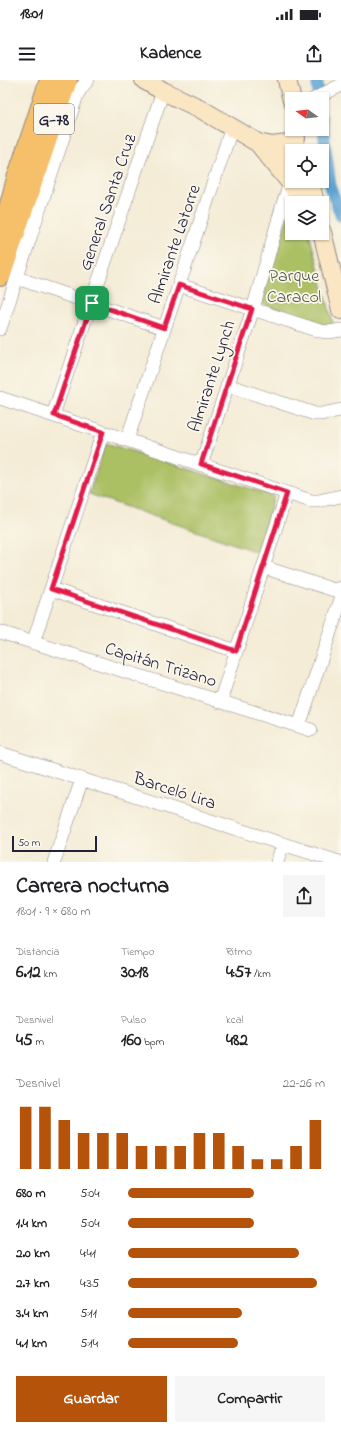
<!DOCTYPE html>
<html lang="es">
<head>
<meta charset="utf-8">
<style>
  :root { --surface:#fff; --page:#f6f6f6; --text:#202124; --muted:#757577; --accent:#b45309 }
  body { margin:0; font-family:"Indie Flower",sans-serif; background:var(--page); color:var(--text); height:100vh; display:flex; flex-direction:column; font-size:15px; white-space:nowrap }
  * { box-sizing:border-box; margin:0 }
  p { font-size:13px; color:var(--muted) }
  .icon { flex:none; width:22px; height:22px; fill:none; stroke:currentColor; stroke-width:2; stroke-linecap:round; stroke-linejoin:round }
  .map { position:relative; height:782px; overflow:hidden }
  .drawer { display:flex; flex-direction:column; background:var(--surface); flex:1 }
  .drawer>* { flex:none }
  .needle { width:26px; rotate:284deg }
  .tools { position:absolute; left:285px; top:12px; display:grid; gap:8px }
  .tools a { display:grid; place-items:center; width:44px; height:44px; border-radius:0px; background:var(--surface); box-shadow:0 1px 3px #0004; font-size:20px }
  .scale { position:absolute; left:12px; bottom:10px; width:85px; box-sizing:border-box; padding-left:4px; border:2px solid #22223b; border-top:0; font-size:11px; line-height:14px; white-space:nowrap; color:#22223b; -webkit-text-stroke:3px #fbf7ec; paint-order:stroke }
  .pin { position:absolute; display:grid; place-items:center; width:34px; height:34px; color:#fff; margin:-17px; border-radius:8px; box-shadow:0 2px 6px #0006 }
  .round { display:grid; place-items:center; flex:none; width:42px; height:42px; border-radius:0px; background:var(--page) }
  .summary { display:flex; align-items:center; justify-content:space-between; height:68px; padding:0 16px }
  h1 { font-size:22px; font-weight:700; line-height:30px }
  .metrics { display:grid; grid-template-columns:repeat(3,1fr); gap:6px; height:68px; padding:4px 16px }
  .metrics div { display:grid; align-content:center }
  .metrics b { font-size:17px; font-weight:700 }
  .metrics small { font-size:11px; font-weight:400 }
  .metrics p { font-size:11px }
  .chart { height:112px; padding:8px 16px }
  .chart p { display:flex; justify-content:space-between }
  .chart svg { width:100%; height:72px; margin-top:4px; stroke:var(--accent); stroke-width:6 }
  .primary-button { display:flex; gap:8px; margin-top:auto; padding:8px 16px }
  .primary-button a { flex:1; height:46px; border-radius:0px; background:var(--accent); color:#fff; font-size:16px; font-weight:700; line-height:46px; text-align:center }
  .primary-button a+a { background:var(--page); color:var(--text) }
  ul { padding:0 16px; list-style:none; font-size:13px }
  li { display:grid; grid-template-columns:64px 48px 1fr; align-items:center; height:30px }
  li i { height:10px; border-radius:5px; background:var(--accent) }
  .status { display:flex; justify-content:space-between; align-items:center; height:28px; padding:0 20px; background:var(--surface); direction:ltr }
  .status svg { height:11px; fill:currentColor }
  header { display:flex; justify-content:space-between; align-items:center; height:52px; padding:0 16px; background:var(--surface); font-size:18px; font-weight:700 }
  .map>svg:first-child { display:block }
</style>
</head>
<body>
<div class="status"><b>18:01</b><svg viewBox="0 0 49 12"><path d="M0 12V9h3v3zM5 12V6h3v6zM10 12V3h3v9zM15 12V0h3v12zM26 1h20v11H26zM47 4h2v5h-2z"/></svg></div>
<header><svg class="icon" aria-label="menu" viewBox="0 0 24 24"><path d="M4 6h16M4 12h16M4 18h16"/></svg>Kadence<svg class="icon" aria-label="share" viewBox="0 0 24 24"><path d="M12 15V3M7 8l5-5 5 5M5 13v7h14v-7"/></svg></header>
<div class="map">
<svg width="341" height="782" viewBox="0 0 341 782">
  <rect width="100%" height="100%" fill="#fbf7ec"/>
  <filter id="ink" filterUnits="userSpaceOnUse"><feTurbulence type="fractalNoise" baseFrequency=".025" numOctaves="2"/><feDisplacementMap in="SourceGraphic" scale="8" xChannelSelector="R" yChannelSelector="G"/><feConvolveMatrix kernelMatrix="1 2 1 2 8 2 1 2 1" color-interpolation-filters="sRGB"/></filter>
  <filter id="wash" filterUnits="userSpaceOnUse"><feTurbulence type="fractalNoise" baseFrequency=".012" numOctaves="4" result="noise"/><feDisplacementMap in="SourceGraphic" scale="16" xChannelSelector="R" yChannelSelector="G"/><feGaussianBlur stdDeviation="0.9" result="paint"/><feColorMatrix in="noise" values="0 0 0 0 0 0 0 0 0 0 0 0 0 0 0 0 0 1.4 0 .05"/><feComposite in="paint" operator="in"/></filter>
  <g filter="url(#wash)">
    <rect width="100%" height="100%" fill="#f4ecd6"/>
    <path fill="#abbf63" stroke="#66704f" d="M292,125V153H309L333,243L327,247L260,223Z
      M106,363L274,416L257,472L89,414Z"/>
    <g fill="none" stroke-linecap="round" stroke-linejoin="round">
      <path stroke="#5da3d2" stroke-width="12" d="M317,0L319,19
        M322,39L331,110L341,135"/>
    </g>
  </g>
  <g filter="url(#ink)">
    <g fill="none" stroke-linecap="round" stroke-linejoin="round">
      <g stroke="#8b8788" stroke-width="14">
        <path id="minor" d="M314,19L341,5
          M17,198L164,248
          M179,205L320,251L329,252L341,250
          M0,249L77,15L81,8L88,0
          M227,305L315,334H321L341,330
          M0,318L311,421H318L341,416
          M53,335L163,11
          M127,360L232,47
          M201,385L253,229L283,124L290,103
          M263,487L334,510L341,508
          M51,509L236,571
          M0,552L311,650
          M33,563L103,352
          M220,622L287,413
          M299,646L341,519
          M0,673L339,782
          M54,782L82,699
          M277,782L283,764"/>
      </g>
      <g stroke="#8b8788" stroke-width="20">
        <path id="secondary" d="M144,0L163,11L199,28L258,63L289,101L302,121
          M287,0L292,21
          M258,63L272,66L292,80
          M272,66L288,64L296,58
          M310,101L315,123
          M322,152L341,230"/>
      </g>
      <g stroke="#8b8788" stroke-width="22">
        <path id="primary" d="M0,161L17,99L50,0
          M0,196L67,0"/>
      </g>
      <use href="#minor" stroke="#fff" stroke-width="13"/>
      <use href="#secondary" stroke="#fbe6c4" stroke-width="18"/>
      <use href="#primary" stroke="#f6c06b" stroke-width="20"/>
    </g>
  </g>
  <g fill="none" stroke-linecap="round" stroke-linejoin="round" filter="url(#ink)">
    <g stroke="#fff" stroke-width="8">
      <path id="route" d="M179,205L252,229L201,384L287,413L236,571L51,509L103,352L54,335L92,223L164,248Z"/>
    </g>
    <use href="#route" stroke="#e11d48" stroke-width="5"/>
  </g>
  <g text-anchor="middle" stroke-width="3.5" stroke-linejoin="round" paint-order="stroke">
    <rect fill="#fbf7ec" stroke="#636270" stroke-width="1" x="34" y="24" width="40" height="30" rx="3"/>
    <g font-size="17" font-weight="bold" fill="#22223b">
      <text x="54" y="45">G-78</text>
    </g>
    <g font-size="18" fill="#22223b" stroke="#fbf7ec">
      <text transform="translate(107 122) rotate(-71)" y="6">General Santa Cruz</text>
      <text transform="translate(174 164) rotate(-71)" y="6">Almirante Latorre</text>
      <text transform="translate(211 296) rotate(-72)" y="6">Almirante Lynch</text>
      <text transform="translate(161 584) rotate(17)" y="6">Capitán Trizano</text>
      <text transform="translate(175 710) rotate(18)" y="6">Barceló Lira</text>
    </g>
    <g font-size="18" fill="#525949" stroke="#fbf7ec">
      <text x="294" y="201">Parque<tspan x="294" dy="21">Caracol</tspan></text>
    </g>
  </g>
</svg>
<div class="tools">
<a><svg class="needle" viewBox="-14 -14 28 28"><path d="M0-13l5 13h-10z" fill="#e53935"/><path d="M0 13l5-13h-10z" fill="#757577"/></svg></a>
<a><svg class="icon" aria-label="locate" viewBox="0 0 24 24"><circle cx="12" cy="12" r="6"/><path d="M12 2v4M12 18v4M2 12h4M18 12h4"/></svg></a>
<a><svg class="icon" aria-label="layers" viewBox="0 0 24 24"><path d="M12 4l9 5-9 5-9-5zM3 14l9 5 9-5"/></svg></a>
</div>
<div class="scale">50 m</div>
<div class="pin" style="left:92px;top:223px;background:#1e9e55"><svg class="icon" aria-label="arrive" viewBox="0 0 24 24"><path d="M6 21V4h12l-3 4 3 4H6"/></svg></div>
</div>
<section class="drawer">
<div class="summary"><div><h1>Carrera nocturna</h1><p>18:01 · 9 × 680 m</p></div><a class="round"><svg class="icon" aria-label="share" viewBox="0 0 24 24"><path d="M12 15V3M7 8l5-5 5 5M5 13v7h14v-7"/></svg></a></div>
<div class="metrics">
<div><p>Distancia</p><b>6.12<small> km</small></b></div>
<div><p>Tiempo</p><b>30:18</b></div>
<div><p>Ritmo</p><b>4:57<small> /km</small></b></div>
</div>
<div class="metrics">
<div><p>Desnivel</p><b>45<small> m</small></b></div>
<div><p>Pulso</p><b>160<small> bpm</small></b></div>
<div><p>kcal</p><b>482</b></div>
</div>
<div class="chart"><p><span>Desnivel</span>22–26 m</p>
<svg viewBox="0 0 160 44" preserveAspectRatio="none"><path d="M5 44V6M15 44V6M25 44V14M35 44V22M45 44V22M55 44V22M65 44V30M75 44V30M85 44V30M95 44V22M105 44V22M115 44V30M125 44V38M135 44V38M145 44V30M155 44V14"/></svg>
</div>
<ul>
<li><b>680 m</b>5:04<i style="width:64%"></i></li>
<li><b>1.4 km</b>5:04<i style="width:64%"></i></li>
<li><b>2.0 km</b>4:41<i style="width:87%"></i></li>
<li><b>2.7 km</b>4:35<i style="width:96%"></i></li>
<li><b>3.4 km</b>5:11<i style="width:58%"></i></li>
<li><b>4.1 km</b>5:14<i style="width:56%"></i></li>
</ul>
<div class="primary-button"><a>Guardar</a><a>Compartir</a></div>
</section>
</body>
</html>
